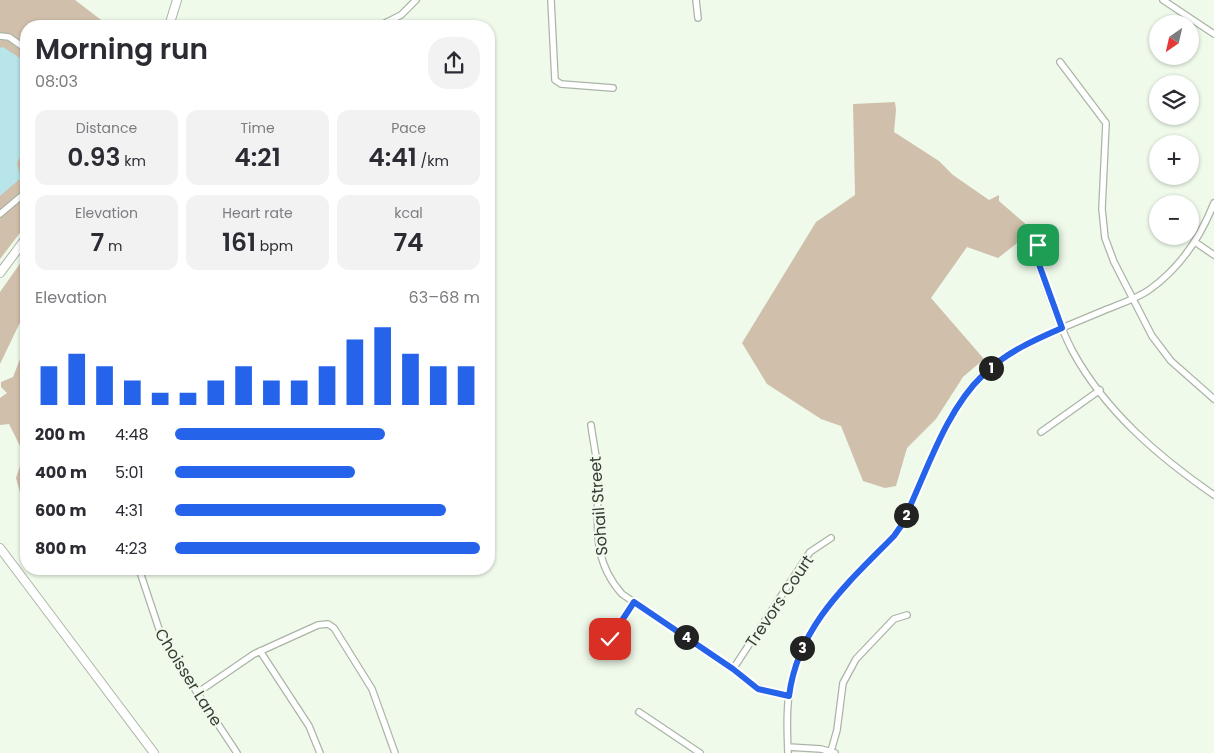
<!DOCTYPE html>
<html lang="en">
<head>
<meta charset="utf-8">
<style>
  :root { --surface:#fff; --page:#f2f2f3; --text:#2b2b33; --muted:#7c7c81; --accent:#2563eb }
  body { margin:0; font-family:Poppins,sans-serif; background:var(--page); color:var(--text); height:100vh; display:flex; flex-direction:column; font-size:19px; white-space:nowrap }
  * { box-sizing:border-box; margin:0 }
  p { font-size:16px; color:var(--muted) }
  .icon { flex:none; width:28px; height:28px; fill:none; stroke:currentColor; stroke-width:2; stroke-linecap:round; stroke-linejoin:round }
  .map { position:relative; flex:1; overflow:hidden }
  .drawer { position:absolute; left:20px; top:20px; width:475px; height:555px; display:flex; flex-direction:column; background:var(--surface); border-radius:20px; box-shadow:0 1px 4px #0004 }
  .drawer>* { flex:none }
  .needle { width:32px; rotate:214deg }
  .buttons { position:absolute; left:1149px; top:15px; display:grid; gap:10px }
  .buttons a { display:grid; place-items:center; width:50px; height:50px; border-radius:50%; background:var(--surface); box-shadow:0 1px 4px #0004; font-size:25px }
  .pin { position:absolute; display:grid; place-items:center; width:42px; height:42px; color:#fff; margin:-21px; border-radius:10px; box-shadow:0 2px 8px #0006 }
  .km { position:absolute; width:25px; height:25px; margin:-12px; border-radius:50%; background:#222; color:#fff; font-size:14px; line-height:25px; text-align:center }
  .round { display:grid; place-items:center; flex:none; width:52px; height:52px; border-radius:20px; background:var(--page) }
  .summary { display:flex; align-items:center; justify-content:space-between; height:85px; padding:0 15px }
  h1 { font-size:28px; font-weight:600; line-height:38px }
  .stats { display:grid; grid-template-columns:repeat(3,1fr); gap:8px; height:85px; padding:5px 15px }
  .stats div { display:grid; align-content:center; border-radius:12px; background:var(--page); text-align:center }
  .stats b { font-size:25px; font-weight:600 }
  .stats small { font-size:14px; font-weight:400 }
  .stats p { font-size:14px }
  .chart { height:140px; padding:10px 15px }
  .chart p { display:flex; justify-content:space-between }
  .chart svg { width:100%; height:90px; margin-top:5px; stroke:var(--accent); stroke-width:6 }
  ul { padding:0 15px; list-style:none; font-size:16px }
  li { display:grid; grid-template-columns:80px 60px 1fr; align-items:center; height:38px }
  li i { height:12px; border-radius:6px; background:var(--accent) }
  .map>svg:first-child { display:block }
</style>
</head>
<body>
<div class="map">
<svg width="1214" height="753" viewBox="0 0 1214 753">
  <rect width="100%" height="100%" fill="#effaeb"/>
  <path fill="#d0bfab" d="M0,0H75L109,26H26V225L0,259Z
    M895,102L896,110L894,132L939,161L953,175L989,200L999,195V201L1028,226L1016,244L998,258L967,247L931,298L984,359L963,377L936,419L907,448L896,486L885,488L863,481L841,426L821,419L767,384L742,343L816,222L855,195L853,104Z
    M26,255V310L0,364V292Z
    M26,350V485L20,492L16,478L24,454L9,424L0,425V398L7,393L1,387V382L13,377L22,354Z"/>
  <path fill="#b7e5ea" d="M3,47L26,62V142L17,164L21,178L0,196V48Z"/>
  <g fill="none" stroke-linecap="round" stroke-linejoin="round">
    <g stroke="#abb5a7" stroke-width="8">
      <path id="minor" d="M551,0L555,80L561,84L613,88
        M696,0L698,18
        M1163,0L1214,34
        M379,26L401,15L416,0
        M0,36L9,37L26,49
        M1060,62L1106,123L1102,209L1105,238L1114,262L1152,336L1171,361L1214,399
        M0,214L26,192
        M1195,242L1214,255
        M1038,245L1035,256C1047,288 1057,322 1073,352C1106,412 1159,457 1214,495
        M591,425C593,441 597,458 598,474C599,520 589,557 622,594L733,669C751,686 765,693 789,696
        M1041,432L1100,390
        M139,569L163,641L237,753
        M260,651L309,726L320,753
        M607,656L610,639L634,602
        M733,669L810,552L831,538
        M197,693L254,654L318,625L328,624L334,628L372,689L395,753
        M639,712L700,753
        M788,747L821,749L835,753
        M831,751L837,730L843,683L856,659L894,619L907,615
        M788,753C787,729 786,701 792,677C807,618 853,578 894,536L901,526C924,479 946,407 984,373C1019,343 1063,328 1105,310C1120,304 1136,299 1149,290C1180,268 1201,236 1214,203"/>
    </g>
    <g stroke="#abb5a7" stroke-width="10">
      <path id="major" d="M169,26L177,0
        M0,273L26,238
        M0,548L154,753"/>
    </g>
    <use href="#minor" stroke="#fff" stroke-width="5.5"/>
    <use href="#major" stroke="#fff" stroke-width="8"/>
  </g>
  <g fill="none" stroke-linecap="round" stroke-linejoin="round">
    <g stroke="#fff" stroke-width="10">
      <path id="route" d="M610,639L634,602L733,669L758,689L789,696C798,626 847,584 894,536L901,526C925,477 944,412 983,375C1005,353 1034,340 1062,328L1036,256L1038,245"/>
    </g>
    <use href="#route" stroke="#2563eb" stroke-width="6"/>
  </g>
  <g text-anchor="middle" stroke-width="4.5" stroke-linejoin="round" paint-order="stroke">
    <g font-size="16" fill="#383d37" stroke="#effaeb">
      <text transform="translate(598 506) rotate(-94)" y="6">Sohail Street</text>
      <text transform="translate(779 601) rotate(-56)" y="6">Trevors Court</text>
      <text transform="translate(189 677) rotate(58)" y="6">Choisser Lane</text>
    </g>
  </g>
</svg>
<div class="buttons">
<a><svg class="needle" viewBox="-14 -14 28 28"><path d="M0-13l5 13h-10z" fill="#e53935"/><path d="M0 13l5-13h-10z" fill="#7c7c81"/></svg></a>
<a><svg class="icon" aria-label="layers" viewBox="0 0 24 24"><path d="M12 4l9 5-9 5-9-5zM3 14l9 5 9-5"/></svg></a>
<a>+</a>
<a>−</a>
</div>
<div class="pin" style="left:1038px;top:245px;background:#1e9e55"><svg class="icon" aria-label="arrive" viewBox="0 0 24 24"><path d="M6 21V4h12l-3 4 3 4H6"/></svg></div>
<div class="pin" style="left:610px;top:639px;background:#d93025"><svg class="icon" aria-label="check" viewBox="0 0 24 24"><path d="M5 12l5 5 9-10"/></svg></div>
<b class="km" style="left:991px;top:368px">1</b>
<b class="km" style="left:906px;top:515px">2</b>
<b class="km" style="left:802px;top:648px">3</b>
<b class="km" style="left:686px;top:637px">4</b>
<section class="drawer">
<div class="summary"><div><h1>Morning run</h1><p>08:03</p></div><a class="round"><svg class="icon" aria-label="share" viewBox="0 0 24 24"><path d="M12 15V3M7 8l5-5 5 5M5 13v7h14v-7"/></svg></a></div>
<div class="stats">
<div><p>Distance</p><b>0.93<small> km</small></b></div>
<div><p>Time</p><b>4:21</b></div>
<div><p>Pace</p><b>4:41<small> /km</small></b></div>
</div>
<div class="stats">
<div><p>Elevation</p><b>7<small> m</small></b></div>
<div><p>Heart rate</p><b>161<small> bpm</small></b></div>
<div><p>kcal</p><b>74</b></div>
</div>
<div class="chart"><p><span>Elevation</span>63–68 m</p>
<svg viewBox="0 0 160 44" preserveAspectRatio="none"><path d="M5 44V25M15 44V19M25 44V25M35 44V32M45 44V38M55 44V38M65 44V32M75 44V25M85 44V32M95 44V32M105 44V25M115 44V12M125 44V6M135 44V19M145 44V25M155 44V25"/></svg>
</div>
<ul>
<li><b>200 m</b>4:48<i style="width:69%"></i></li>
<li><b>400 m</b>5:01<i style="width:59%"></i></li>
<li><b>600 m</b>4:31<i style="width:89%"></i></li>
<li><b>800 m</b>4:23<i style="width:100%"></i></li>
</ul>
</section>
</div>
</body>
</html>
